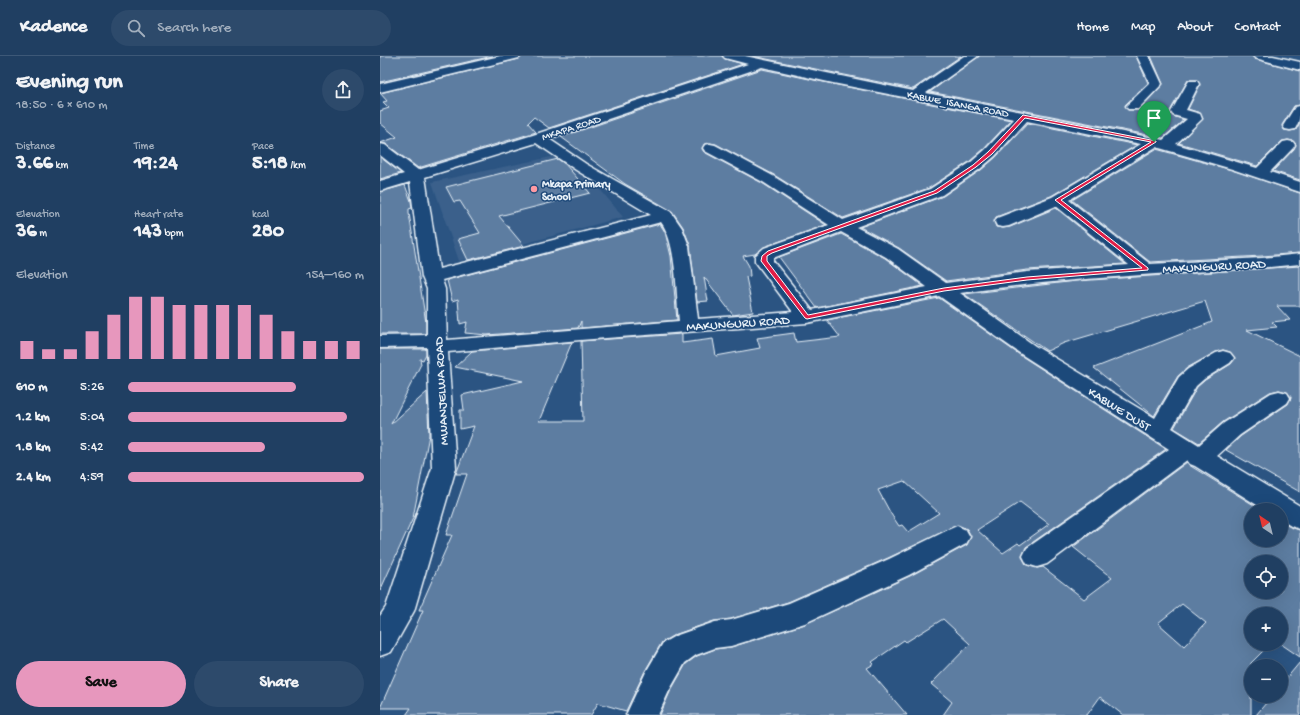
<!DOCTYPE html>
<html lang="en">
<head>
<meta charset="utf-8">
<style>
  :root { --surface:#203f62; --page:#2d4a6b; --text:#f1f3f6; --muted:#a2afbe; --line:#3d5877; --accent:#e797bd }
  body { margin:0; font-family:"Gochi Hand",sans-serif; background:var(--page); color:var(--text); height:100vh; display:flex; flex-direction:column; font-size:15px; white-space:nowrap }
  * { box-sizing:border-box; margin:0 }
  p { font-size:13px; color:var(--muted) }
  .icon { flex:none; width:22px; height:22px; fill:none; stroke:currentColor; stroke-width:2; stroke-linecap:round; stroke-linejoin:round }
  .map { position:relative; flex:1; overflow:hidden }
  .details { display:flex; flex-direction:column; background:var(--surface); width:380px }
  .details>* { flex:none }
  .needle { width:26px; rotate:325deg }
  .buttons { position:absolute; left:864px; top:447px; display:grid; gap:8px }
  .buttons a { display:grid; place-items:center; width:44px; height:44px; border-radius:50%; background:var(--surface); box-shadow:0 4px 16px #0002,0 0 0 1px var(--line); font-size:20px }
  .pin { position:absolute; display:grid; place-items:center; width:34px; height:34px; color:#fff; margin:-41px -17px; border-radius:50% 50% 50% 0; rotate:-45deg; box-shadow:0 0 4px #0007 }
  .pin .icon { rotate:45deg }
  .round { display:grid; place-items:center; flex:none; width:42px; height:42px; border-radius:21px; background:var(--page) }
  .summary { display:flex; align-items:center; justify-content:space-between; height:68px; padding:0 16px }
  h1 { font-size:22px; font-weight:700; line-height:30px }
  .stats { display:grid; grid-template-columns:repeat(3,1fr); gap:6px; height:68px; padding:4px 16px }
  .stats div { display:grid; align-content:center }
  .stats b { font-size:20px; font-weight:700 }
  .stats small { font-size:11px; font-weight:400 }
  .stats p { font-size:11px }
  .chart { height:112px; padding:8px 16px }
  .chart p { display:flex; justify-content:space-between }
  .chart svg { width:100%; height:72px; margin-top:4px; stroke:var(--accent); stroke-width:6 }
  .action { display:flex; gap:8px; margin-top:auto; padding:8px 16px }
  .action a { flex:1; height:46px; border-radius:24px; background:var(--accent); color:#111; font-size:16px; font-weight:700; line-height:46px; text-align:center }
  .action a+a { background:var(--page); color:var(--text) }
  ul { padding:0 16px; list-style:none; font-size:13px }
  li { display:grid; grid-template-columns:64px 48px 1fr; align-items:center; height:30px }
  li i { height:10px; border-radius:5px; background:var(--accent) }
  header { display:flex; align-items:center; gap:24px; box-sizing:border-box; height:56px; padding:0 20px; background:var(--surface); border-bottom:1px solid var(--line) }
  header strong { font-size:19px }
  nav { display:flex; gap:22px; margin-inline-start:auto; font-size:14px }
  .search { width:280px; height:36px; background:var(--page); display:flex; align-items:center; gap:10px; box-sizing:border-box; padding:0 14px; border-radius:22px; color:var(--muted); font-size:15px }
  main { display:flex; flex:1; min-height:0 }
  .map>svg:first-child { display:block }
</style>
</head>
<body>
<header>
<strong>Kadence</strong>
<div class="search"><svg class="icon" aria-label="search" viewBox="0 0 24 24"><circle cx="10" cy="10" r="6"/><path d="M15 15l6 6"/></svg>Search here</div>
<nav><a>Home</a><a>Map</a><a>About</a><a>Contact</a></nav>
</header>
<main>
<section class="details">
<div class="summary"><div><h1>Evening run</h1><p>18:50 · 6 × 610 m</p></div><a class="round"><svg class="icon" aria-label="share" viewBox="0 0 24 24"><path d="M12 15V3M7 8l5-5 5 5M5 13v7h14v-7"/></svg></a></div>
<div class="stats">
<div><p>Distance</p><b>3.66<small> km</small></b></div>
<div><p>Time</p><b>19:24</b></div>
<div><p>Pace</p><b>5:18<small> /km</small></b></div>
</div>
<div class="stats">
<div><p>Elevation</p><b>36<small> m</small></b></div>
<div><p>Heart rate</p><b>143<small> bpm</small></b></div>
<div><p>kcal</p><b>280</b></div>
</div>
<div class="chart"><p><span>Elevation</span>154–160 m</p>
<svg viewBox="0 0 160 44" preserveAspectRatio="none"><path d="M5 44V33M15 44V38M25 44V38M35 44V27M45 44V17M55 44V6M65 44V6M75 44V11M85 44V11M95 44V11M105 44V11M115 44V17M125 44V27M135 44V33M145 44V33M155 44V33"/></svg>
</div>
<ul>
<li><b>610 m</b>5:26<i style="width:71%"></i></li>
<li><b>1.2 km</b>5:04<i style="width:93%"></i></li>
<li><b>1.8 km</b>5:42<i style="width:58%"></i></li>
<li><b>2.4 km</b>4:59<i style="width:100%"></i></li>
</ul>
<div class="action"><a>Save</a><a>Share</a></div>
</section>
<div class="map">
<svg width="920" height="659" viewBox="0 0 920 659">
  <rect width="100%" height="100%" fill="#2b5482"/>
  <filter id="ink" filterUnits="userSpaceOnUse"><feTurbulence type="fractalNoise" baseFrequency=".025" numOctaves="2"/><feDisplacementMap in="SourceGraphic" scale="8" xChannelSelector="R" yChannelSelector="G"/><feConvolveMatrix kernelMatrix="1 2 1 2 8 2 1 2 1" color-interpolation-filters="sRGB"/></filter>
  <g filter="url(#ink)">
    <path fill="#3a608b" d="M190,97L243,161L79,205L52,126Z"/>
    <path fill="#5d7da1" stroke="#e8f1f8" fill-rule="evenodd" d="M0,0H113L0,26Z
      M142,0H342L345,3L363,8L169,72L154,61L148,67L156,76L38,112L6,88L0,87L17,81L0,67V55L9,52L3,46L7,45L0,37L139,3Z
      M372,0H581L533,33Z
      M599,0H756L768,27L745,49L748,54H759L783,28L771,0H872L875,3L920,15V49L914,50L902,69L904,74L910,75L916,74L920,66V124L893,115L914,93L916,88L913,85L908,84L902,85L877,110L799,87L823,63L820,57L808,53L820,29L817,24H808L790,55L793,60L804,64L783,82L550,36Z
      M382,13L453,28L631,64L604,93L589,106L549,132L463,162L394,119L336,88L330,87L324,88L322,93L324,96L382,127L446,169L384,191L375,198L363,200L369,210L370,220L366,221L373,256L353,259L324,221L328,245L317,246L310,189L303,171L292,155L245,128L181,81Z
      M648,67L757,89L671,140L616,161L614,165L616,171L623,172L630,171L676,152L745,208L647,214L566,225L519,192L480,171L563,140L601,114L616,101Z
      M776,93L852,114L920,137V197L882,200L770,206L692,144Z
      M0,101L21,117L0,123Z
      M178,103L185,108L210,137L119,160L144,190L88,204L78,183L100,177L80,145L74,146L66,131Z
      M25,129L31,145L32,152L29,153V157L46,267V278H0V136Z
      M280,168L285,176L291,200L297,264L201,272V265L198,272L107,279L85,277L87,266L80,268L78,243L72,245L67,224Z
      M461,178L505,202L543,230L437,252L399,201Z
      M920,210V250H897L910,264L892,266L897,271L867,274L920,300V436L846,394L861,380L908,348L911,341L907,336L899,334L890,336L843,366L819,387L794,372L817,331L825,324L851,308L855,303L850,296L843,294L836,296L807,312L798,320L774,360L714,312L832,266L825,245L684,287L667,295L584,238L696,225Z
      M559,242L640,299L786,393L646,491L642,501L647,509L657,512L663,511L704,543L732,522L693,491L807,406L809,409L882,454H871V484H901V466L910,471L920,474V601L901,588V558H871V588H890L871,607V659H743L720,641L707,659H563L572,646L551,628L590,588L563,563L526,586L524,584L492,606L494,608L487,612L527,659H280L290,636L306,608L317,600L335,593L351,591L425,568L530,520L587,489L591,480L587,473L578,469L508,502L408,546L351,563L334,565L294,579L282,586L265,615L246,655L218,647L211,659H26L31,652H0L43,554H39L72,479H66L87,418H76L94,370L80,373V354H84L82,339L143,325L75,311L92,295L192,286L159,365H203L201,285L302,278V287L333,283L336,300L380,292L377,282L414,277L416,286L460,281L447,264ZM524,425L559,457L528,476L522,469L519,470L511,458L498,434ZM640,446L669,468L640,489L638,487L623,497L597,474ZM871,506H901V536H871ZM802,548L826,567L804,590L778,567Z
      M0,293H46V298L43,304L40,303L41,308L11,368L47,336L49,379L33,462L0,535Z
      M920,606V659H876L892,640H901V629Z"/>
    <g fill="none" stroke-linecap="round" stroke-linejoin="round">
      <g stroke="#e8f1f8" stroke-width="3">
        <path id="minor" d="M120,0H141L139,2L0,36V28Z
          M343,0H365L533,35L584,0H598L546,37L783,84L807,63L793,59L791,56L807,28L809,25H817L819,28L806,54L820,58L822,63L796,88L877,112L903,86L908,85L913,86L915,89L913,92L890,116L920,126V136L852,113L776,91L689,144L770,208L882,202L920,198V208C858,215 796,216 735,221C683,224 631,230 580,237L655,290L775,362L799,321L808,313L836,297L843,295L850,297L854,302L850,307L824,323L816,330L792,372L819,389L844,367L891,337L899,335L907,337L910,342L907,347L860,379L837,400L920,450V473L911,470L901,464V454H885L815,410L810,408L807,404L667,508L657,511L647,508L643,500L647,492L789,393L641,298L559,240L427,267L200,284L68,296L76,412L34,555L11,596L0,600V560L6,551L52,412L47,291L0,292V280L47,279V233L42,221L30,126L0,135V125L24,118L0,99V88L5,89L38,114L153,79L368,8L345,2ZM382,11L453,27L634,63L605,94L590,107L550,133L463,164L393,120L335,89L330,88L325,89L323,92L325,95L383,126L449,169L384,192L375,200V205L413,256L318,263L309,190L302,172L291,156L206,108L169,83ZM647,65L761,88L672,141L617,162L615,166L617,170L623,171L629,170L676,150L749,209L647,216L566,227L518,193L476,171L562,139L600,113L615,100ZM156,87L196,114L271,159L59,213L45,121ZM281,166C297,187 296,238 299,265L67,284L65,233L62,224ZM461,176L506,201L547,231L432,254L393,205V202Z
          M757,0H769L782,28L758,53H748L746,50L770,27Z
          M873,0H893L920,6V14L875,2Z
          M920,50C920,59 920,65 915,73L910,74L905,73L903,70L915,51Z
          M577,470L586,474L590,481L586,488L529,519L425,567L351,590L335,592L316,599L305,607L289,635L278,659H246L266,616L283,587L295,580L335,566L351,564L409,547L509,503L568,474Z"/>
      </g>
      <use href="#minor" fill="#1f4a7a" fill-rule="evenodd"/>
    </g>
  </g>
  <path fill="#e11d48" stroke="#fff" fill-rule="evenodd" d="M643,59L776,85V86L681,144L768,212V214L647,224L564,235L427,263L425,262L381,205L382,200L388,195L554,135L593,109L608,96ZM645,62L771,86L675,144L762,212L647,221L564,232L428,259L387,205V200L392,197L557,137L596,111L612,98Z"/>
  <circle fill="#ff9aa2" stroke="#1f4a7a" stroke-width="1.5" cx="154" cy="133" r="4"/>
  <g text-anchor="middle" stroke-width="3" stroke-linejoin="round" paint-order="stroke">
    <g font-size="11" fill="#e8f1f8" stroke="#1f4a7a">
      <text transform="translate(578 47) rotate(11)" y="4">KABWE_ISANGA ROAD</text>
      <text transform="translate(191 71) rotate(-18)" y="4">MKAPA ROAD</text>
    </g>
    <g font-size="11" font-weight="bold" fill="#e8f1f8" stroke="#1f4a7a" text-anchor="start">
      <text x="162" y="131">Mkapa Primary<tspan x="162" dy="13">School</tspan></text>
    </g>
    <g font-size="13" fill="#e8f1f8" stroke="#1f4a7a">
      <text transform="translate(834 209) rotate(-3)" y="5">MAKUNGURU ROAD</text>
      <text transform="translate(358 266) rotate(-4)" y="5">MAKUNGURU ROAD</text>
      <text transform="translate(60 335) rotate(-93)" y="5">MWANJELWA ROAD</text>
      <text transform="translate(740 352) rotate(32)" y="5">KABWE DUST</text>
    </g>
  </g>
</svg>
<div class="buttons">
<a><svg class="needle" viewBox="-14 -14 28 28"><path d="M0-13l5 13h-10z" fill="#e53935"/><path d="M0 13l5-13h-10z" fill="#a2afbe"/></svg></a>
<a><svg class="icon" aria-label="locate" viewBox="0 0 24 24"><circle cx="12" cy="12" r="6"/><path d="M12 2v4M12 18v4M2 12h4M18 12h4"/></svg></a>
<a>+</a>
<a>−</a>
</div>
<div class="pin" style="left:774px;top:86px;background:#1e9e55"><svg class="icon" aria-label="arrive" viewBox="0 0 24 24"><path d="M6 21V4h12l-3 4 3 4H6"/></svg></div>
</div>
</main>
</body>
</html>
